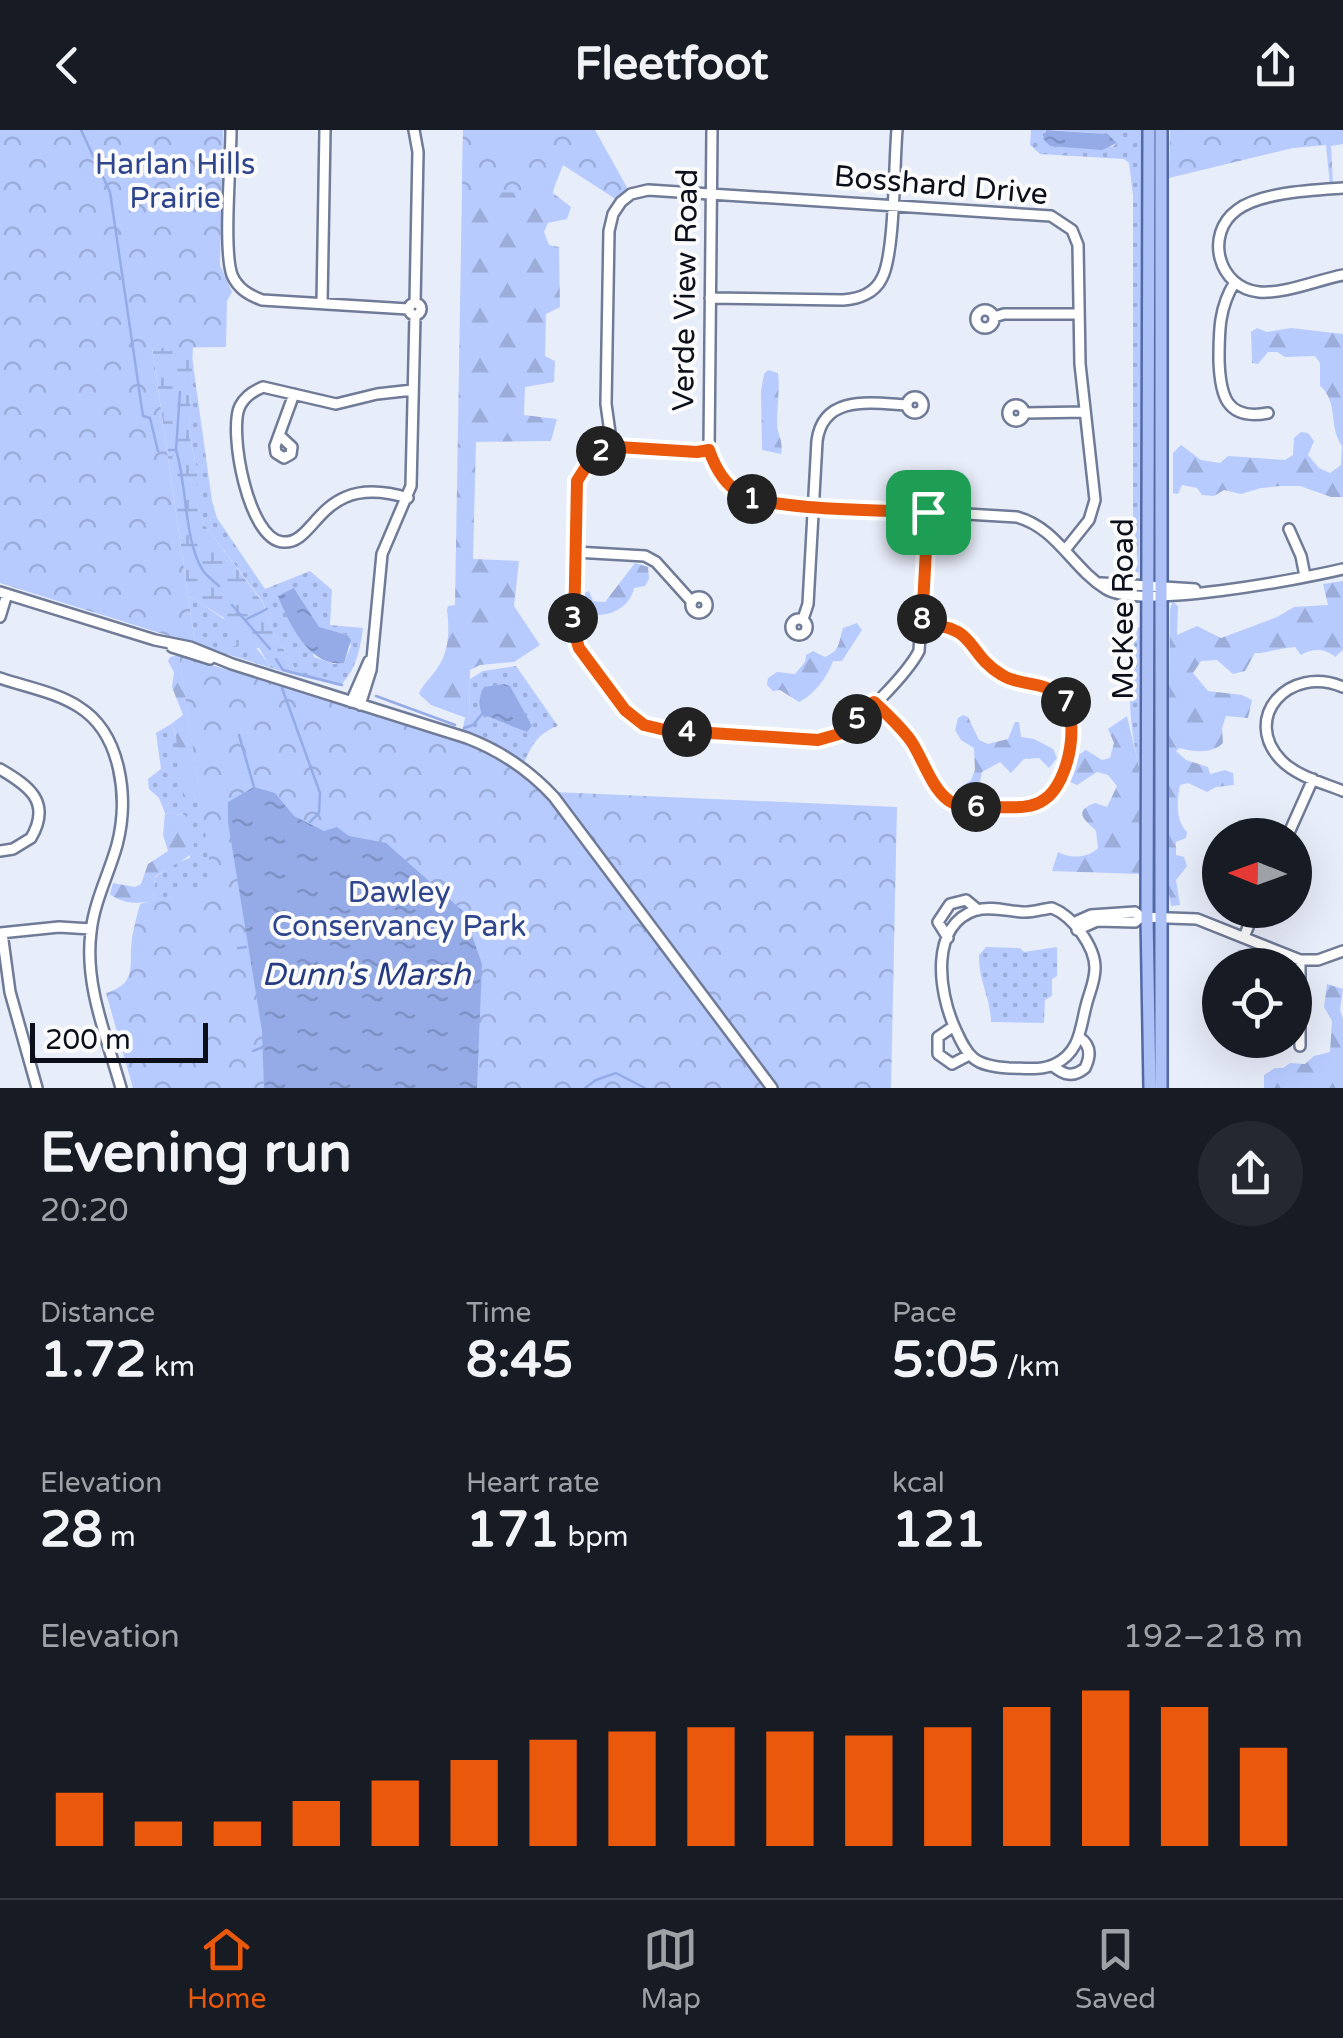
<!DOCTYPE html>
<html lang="en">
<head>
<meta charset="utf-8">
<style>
  :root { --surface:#171b24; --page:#242831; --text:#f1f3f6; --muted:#9ea1a6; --line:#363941; --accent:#ea580c }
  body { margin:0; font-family:"Varela Round",sans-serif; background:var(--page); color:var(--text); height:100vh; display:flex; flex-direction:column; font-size:38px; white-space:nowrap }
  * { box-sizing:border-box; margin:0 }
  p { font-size:32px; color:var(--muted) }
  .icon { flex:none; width:55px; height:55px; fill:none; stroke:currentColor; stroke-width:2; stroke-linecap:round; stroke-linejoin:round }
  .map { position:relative; height:958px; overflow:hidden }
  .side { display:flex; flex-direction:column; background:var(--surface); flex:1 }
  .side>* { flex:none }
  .needle { width:65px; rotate:271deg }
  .controls { position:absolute; left:1202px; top:688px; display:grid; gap:20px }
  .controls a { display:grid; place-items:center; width:110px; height:110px; border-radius:50%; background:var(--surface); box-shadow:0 10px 40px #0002; font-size:50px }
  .scale { position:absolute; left:30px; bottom:25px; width:178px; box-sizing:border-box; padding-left:10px; border:5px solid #0b0f19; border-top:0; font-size:28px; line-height:35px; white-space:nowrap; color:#0b0f19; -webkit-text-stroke:8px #fbfbfb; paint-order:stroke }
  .pin { position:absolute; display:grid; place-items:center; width:85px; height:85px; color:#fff; margin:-42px; border-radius:20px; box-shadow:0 5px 15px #0006 }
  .km { position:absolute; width:50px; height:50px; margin:-25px; border-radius:50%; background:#222; color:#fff; font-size:28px; line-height:50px; text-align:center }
  .round { display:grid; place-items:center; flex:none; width:105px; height:105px; border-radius:52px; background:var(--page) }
  .summary { display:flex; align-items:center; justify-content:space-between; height:170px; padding:0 40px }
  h1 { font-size:55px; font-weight:700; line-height:75px }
  .metrics { display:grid; grid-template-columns:repeat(3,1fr); gap:15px; height:170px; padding:10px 40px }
  .metrics div { display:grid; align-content:center }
  .metrics b { font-size:50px; font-weight:700 }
  .metrics small { font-size:28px; font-weight:400 }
  .metrics p { font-size:28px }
  .chart { height:280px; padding:20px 40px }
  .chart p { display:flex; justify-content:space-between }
  .chart svg { width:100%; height:180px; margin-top:10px; stroke:var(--accent); stroke-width:6 }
  header { display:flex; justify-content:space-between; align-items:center; height:130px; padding:0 40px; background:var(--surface); font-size:45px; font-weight:700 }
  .tab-bar { display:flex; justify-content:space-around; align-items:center; height:140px; border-top:2px solid var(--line); background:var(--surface); font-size:28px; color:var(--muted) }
  .tab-bar a { display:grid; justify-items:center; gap:5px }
  .tab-bar .current { color:var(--accent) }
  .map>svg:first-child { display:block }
</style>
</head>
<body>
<header><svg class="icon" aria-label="back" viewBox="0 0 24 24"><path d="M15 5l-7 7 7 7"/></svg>Fleetfoot<svg class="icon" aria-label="share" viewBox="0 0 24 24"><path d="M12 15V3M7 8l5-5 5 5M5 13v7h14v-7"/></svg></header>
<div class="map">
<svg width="1343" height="958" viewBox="0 0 1343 958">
  <defs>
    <pattern id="grass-dots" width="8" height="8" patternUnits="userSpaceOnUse" patternTransform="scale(2.5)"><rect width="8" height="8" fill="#b7cbff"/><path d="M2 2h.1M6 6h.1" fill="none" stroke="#9cadda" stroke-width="1.8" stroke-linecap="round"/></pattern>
    <pattern id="forest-firs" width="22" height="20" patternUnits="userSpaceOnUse" patternTransform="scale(2.5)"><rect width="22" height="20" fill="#b7cbff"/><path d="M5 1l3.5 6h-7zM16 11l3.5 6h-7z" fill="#9cadda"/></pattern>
    <pattern id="wetland-marsh" width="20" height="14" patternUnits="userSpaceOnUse" patternTransform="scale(2.5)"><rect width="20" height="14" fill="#b7cbff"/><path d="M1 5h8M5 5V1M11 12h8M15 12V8" fill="none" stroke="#9cadda"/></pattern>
    <pattern id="park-crowns" width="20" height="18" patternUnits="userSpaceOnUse" patternTransform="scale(2.5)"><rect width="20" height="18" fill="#b7cbff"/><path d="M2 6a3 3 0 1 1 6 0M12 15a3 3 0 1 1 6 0" fill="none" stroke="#9cadda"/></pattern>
    <pattern id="water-ripples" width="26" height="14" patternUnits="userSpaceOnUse" patternTransform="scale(2.5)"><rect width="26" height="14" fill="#94abe8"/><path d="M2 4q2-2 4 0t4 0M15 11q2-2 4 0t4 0" fill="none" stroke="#7e92c6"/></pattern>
  </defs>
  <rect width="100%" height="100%" fill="#e8edfa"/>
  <path fill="url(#grass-dots)" fill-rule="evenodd" d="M1031,0H1046L1044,2L1112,17L1117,13L1108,4L1052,0H1145L1139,443L1135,441L1138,434L1133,385V65L1129,33L1124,29L1040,24L1030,15Z
    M192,227L212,371L217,388L265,459L310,441L332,460L330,495L363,498C360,520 356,540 340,556L291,544L294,537L272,500L263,472L204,394L197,374V339L189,304ZM295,459L319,498L347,505L351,516L344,533L334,534L314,527Z
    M188,465C220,486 251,505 271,538L195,514Z
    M1138,497L1140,498L1139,637C1128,591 1126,543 1138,497Z
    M179,525L254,958L212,756L153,771L155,748L172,734L190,728L185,685L165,683L159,668L149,659L148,649L161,639L156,603L171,594C180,610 183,648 183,666L200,667Z
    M516,536L558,596C538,603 532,615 524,633L462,602L465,588H469L470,549L483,541Z
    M986,817L1020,818L1024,822L1057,817V846L1052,849V866L1045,870L1044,893L991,892C991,869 978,849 979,825Z"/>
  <path fill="url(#forest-firs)" d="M463,0L554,58L553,63L571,77L567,89L548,93L544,102L549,115L559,117L560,177L546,184L545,226L555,231L554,252L525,257L524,285L557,289L551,311L476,312L473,429L519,431L514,476L540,515L514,532L480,535L470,540L469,589L431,575L419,564C423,554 427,552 433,544C449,525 450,504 447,480L448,476L455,475Z
    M1257,198L1267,202L1291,198L1343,204V367H1331L1300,356H1281L1261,358L1241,364L1224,360L1214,366L1202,365L1197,358L1182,355L1178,364L1173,363V323L1181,315L1201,330L1220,333L1228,326L1285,330L1293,325L1294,308L1301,302L1308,303L1314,311L1308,325L1319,338L1330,343L1341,335L1342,316C1328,296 1339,272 1320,256V233L1315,226L1285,227L1277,222H1268L1258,234L1252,233L1251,202Z
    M768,240L778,243C780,260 777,276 777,293C777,304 784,312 781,324L762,320L761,261L764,244Z
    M635,433L648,437L649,449L645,456L634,458C629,482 600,491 579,481V465L589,461L593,471L605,472Z
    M1343,451V520L1335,527C1326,518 1312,518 1301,525L1295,517C1280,518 1269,523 1255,523L1245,541L1233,544L1217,530L1201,531L1193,543L1208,561L1242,565L1252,570L1248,588L1226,586L1222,598L1223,613C1213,624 1193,622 1180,618L1176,621L1186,630L1208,637L1210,644L1225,640L1233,643L1234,655L1216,657L1207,662L1188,653L1180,655C1177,670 1175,690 1187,702L1186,708L1176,712V725L1184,727L1187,736L1176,750L1180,775L1171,776L1167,753L1170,478L1173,472L1178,476L1177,505L1197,496L1221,508L1277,487L1294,477L1328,475L1323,454Z
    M857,493L862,500L842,531H833C828,546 814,565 799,572L780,560L773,561L767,555L768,548L777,542L795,544L805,532L806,525L813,521L825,527C841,520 838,513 843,498Z
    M179,525L200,667H183C183,655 180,646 178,635C175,619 180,609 171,594L183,585L172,557L174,542L168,531L170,527Z
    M963,585L968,587L979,610L988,614L1008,609L1015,592H1019L1021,607L1034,609L1053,619L1057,628L1049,638L1039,628L1024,629L1011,643L1000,632L982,642L976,671L960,668L959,658L971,650L975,640L974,618L961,610L955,600L958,588Z
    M1127,586L1139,637V744L1052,741L1058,722C1069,729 1089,728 1098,718L1096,701C1088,692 1070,682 1095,673L1107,677L1117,656L1108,645L1097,642L1077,655L1068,651L1077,626L1086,620L1102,630L1110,628L1114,613L1108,599Z
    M165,683L185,685C207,731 185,724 155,747L153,771C139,774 121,774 110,764L113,753L135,757L141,754L148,734L168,721L163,705Z
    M1327,854L1343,859L1340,880L1343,889V958H1264V945L1275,938H1283L1290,933L1305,934L1314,926L1330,922L1332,891L1324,877Z"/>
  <path fill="url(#wetland-marsh)" d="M152,217H193L189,304L197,339V374L204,394L263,473L272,500L294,537L291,544L271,538L259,518L232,516L224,488L188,465Z"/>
  <path fill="url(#park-crowns)" d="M0,0H223L220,135L232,162L227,171L226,217L152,218L195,514L0,453Z
    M463,0H595L629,61L617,70L563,35L552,63L462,62Z
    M1170,0H1343V14L1331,16L1333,54L1330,55L1326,15L1293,18L1169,48Z
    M179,525L464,612L510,634L547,667L554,662L897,677L891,958H133L106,863C139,853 128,835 132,808C134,796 137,785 140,774L213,755Z"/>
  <path fill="#b7cbff" d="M499,0H547L545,25L496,22Z"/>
  <path fill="url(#water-ripples)" d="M1046,0L1108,4L1117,13L1102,20L1050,16L1043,9Z
    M294,458L319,497L347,505L351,510L344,533C310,538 289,494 278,466Z
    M504,554L510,556L532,596L527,602L482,584C478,575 479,565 484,557Z
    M254,657L275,663L294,686L324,701L337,697L349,706L386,713L464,782L482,834L477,958H264L262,901L228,692V672Z"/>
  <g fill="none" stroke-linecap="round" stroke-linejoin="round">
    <path stroke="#94abe8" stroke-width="2.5" d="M81,0L110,62L143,286L150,288L158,321
      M169,320H176C187,354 184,409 202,439C205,445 214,451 219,456
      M176,320L180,262
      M232,475L270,519
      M247,489L267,479
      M276,529L283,540L342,555
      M282,558L320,663L319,683L310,692
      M376,566L455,595
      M464,598L473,595L482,584
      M239,605L254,657
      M238,818L246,817
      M253,921L263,917
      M585,958L596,950L616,943L645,958"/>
    <g stroke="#707b97" stroke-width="14">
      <path id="minor" d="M231,0C231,31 223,120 232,145C238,159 249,165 262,170L408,179
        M414,0L418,22L415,173
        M712,0L709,320C718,348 735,364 763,372L1017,387C1057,398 1072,438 1106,459C1139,480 1301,449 1343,439
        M1343,58C1314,60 1261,62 1237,80C1204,104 1218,158 1259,162C1285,164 1317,150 1343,145
        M1235,152C1219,177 1219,201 1219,230C1220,265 1226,291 1268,283
        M710,168L843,170C859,169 875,163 882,148C895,124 894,32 897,0
        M409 179a6 6 0 1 1 12 0a6 6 0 1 1-12 0Z
        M322,173L325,0
        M976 189a9 9 0 1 1 18 0a9 9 0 1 1-18 0Z
        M994,187L1004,184H1079
        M907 275a8 8 0 1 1 16 0a8 8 0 1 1-16 0Z
        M1008 283a8 8 0 1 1 16 0a8 8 0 1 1-16 0Z
        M1025,283L1085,282
        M279,305L292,317L291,324L284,328L276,323L275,316L294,264
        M612,317L606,274L609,101L613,84L621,72L631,64L648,60L1051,86L1072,100L1078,115L1080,234L1095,370L1089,390L1065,420
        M709,320C666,328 595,294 577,351L573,501L579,518L625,580L639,592L657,599L808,610C819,610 830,609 840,603C862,590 907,544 919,521L928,382
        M408,368C318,341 318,415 283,412C248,410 228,300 240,276C245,266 253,261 263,257L336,274L377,264L413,260
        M1289,399L1301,426L1305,446
        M575,422L645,426L656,432L692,472
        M1101,453L1195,459
        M0,462L155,510L190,517L232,534L467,608C501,621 529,640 554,667L772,958
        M691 475a8 8 0 1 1 16 0a8 8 0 1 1-16 0Z
        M0,487L7,464
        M791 497a8 8 0 1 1 16 0a8 8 0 1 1-16 0Z
        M803,489L808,474L817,311C823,264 872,273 907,275
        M172,517L210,529
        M0,548C26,557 56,562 79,577C122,604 129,669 117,715C109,744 94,772 91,802C84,855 107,908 121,958
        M1343,557C1289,534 1241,588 1281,630C1296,646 1323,653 1343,661
        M351,572L369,531
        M874,572C887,584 901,597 911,611C923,629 931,656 948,669C964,682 1029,681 1045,669C1066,655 1082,591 1065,570C1049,551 1022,557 1002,545C964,522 980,497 922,494
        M360,575L371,540L382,424L411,356L415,186
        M0,639C29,656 52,672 31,708L13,719L0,721
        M1288,705L1313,649
        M1052,778C1073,786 1095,817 1095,838C1095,852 1089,863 1086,876C1080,899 1080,922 1055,934C1041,941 1024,938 1009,938C974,936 968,928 954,896C939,862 929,795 976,780C992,776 1007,781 1022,782C1032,783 1042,779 1052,778Z
        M1073,793L1091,785L1135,782L1141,787
        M1077,800L1097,791L1135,792L1141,787L1197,789L1300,830H1318L1343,821
        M0,803L59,797L91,799
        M2,803L10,862L37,958
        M1244,807L1255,780
        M948,808L938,792L950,774L966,770L978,780
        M1300,830V916
        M954,896L938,907V924L952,934L969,925
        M1053,936C1064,945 1073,948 1085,938C1091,926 1091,915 1079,907"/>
    </g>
    <g stroke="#5369a6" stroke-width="16">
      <path id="major" d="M1149,0L1147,787L1150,958
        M1161,958V0"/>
    </g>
    <use href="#minor" stroke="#fff" stroke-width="9"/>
    <use href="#major" stroke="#afc2f7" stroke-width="11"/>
  </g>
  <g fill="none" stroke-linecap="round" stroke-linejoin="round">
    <g stroke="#fff" stroke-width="20">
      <path id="route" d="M618,317L697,322L709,320C715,337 724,354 740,363C769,381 888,380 928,382L922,494C979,496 964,522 1002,545C1019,556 1043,551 1059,565C1083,585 1069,653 1045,669C1031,680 1010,677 993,677C977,677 961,679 948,670C931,657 923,629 911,611C901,597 887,584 874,572L839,604L818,610L665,600L644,595L625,580L579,518L574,502L577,351L592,327Z"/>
    </g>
    <use href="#route" stroke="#ea580c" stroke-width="12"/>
  </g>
  <g text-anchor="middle" stroke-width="8" stroke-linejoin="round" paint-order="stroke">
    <g font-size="30" fill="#2f458d" stroke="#fbfbfb">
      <text x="175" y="44">Harlan Hills<tspan x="175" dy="34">Prairie</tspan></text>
      <text x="399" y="772">Dawley<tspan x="399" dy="34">Conservancy Park</tspan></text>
    </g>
    <g font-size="30" fill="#0b0f19" stroke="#fbfbfb">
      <text transform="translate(941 55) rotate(5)" y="10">Bosshard Drive</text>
      <text transform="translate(685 160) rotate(-89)" y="10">Verde View Road</text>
      <text transform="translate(1123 479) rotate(-90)" y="10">McKee Road</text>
    </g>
    <g font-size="32" font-style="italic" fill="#263b82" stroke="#fbfbfb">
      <text x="366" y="855">Dunn's Marsh</text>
    </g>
  </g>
</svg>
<div class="controls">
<a><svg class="needle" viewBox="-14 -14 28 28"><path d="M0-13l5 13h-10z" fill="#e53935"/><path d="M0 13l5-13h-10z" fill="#9ea1a6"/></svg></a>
<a><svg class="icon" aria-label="locate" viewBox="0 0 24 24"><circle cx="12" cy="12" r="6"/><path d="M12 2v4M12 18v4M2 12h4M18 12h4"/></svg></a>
</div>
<div class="scale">200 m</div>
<div class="pin" style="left:928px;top:382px;background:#1e9e55"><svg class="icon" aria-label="arrive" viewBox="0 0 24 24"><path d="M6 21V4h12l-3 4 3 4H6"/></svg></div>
<b class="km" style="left:752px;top:369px">1</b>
<b class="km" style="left:601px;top:321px">2</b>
<b class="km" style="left:573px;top:488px">3</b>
<b class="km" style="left:687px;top:602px">4</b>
<b class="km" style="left:857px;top:589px">5</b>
<b class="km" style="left:976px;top:677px">6</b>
<b class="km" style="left:1066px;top:572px">7</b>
<b class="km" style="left:922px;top:489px">8</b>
</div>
<section class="side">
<div class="summary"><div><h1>Evening run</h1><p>20:20</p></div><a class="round"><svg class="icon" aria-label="share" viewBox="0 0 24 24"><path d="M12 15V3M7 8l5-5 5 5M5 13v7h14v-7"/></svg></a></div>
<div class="metrics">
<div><p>Distance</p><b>1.72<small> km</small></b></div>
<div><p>Time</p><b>8:45</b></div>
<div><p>Pace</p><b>5:05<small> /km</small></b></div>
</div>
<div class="metrics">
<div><p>Elevation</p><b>28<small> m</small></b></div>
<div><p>Heart rate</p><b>171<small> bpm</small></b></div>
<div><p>kcal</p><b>121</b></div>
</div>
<div class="chart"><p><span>Elevation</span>192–218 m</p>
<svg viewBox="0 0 160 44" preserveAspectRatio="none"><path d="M5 44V31M15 44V38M25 44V38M35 44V33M45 44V28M55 44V23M65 44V18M75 44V16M85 44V15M95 44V16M105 44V17M115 44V15M125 44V10M135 44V6M145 44V10M155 44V20"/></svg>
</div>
</section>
<nav class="tab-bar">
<a class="current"><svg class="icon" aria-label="home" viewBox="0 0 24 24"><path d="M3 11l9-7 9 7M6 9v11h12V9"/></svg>Home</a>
<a><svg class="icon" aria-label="map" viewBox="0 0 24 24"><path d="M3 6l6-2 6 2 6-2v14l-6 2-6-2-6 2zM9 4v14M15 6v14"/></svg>Map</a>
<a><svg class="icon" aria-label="saved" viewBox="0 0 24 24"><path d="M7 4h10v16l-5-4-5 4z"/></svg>Saved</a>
</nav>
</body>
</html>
